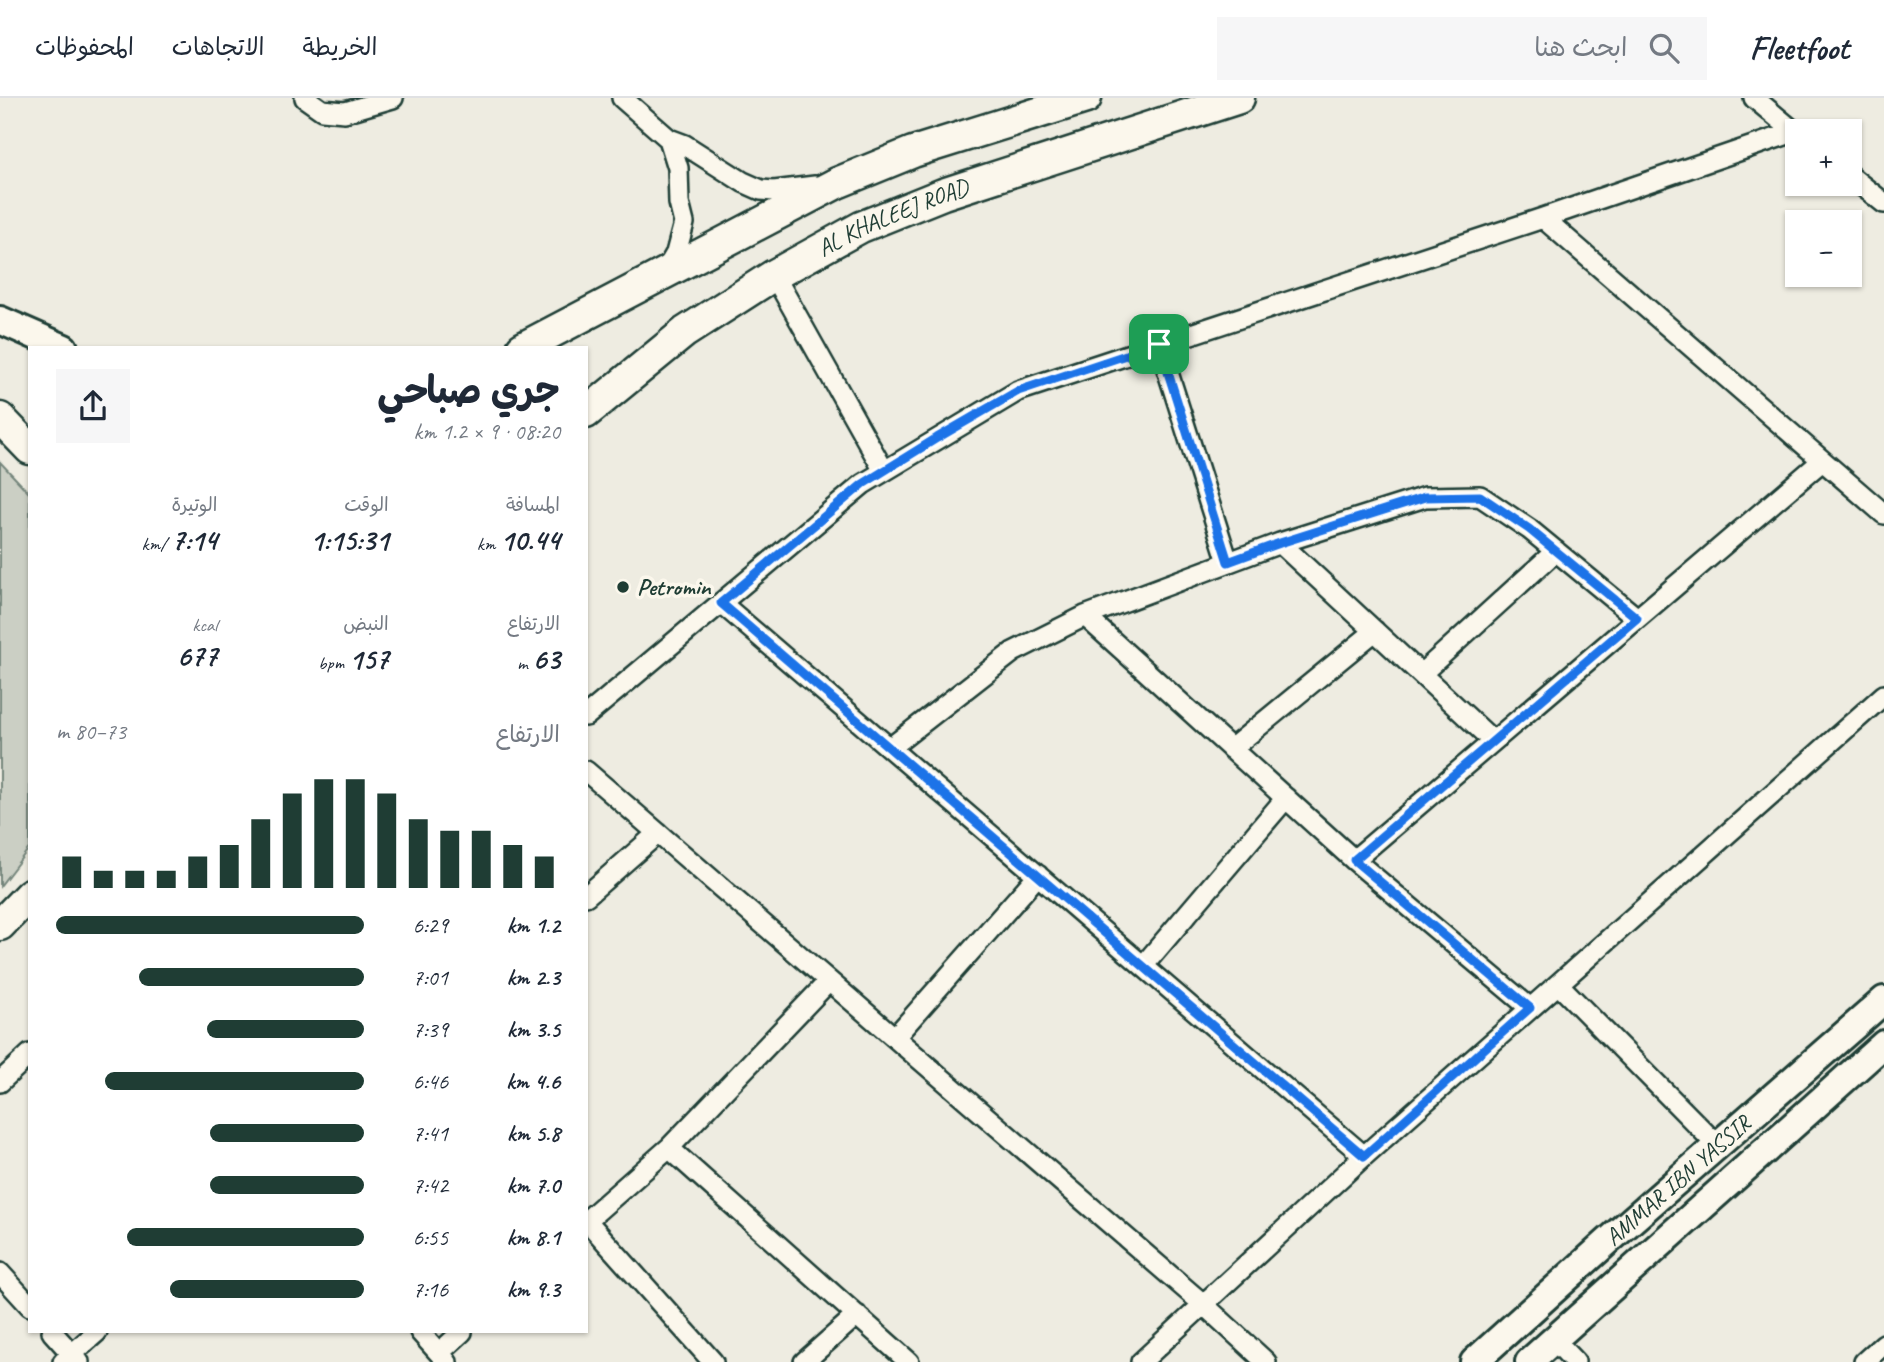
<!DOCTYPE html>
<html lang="ar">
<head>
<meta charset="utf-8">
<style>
  :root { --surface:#fff; --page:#f6f6f7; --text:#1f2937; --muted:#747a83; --line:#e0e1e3; --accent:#1f3d34 }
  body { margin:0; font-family:Caveat,"Playpen Sans Arabic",sans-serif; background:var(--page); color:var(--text); direction:rtl; height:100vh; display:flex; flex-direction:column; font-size:26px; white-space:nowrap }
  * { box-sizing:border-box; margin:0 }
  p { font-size:23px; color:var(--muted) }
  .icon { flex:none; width:38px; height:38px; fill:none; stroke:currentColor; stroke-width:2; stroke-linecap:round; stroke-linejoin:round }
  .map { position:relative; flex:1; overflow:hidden; direction:ltr }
  .side { position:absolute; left:28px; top:248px; width:560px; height:987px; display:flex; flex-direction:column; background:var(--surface); border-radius:0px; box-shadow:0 2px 5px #0004; direction:rtl }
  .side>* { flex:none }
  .tools { position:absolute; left:1785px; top:21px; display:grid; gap:14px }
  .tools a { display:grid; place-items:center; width:77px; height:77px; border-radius:0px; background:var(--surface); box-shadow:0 2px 5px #0004; font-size:35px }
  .pin { position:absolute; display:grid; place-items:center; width:60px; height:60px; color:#fff; margin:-30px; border-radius:14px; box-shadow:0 4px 10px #0006 }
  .round { display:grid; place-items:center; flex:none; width:74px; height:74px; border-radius:0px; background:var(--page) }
  .headline { display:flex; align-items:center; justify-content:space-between; height:119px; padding:0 28px }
  h1 { font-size:38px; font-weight:700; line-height:52px }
  .figures { display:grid; grid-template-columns:repeat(3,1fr); gap:10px; height:119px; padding:7px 28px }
  .figures div { display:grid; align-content:center }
  .figures b { font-size:30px; font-weight:700 }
  .figures small { font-size:19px; font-weight:400 }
  .figures p { font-size:19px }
  .chart { height:196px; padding:14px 28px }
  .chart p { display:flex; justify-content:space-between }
  .chart svg { width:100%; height:126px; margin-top:7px; stroke:var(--accent); stroke-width:6 }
  ul { padding:0 28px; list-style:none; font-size:23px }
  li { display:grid; grid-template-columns:112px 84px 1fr; align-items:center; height:52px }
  li i { height:18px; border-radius:9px; background:var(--accent) }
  header { display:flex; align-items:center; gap:42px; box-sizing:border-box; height:98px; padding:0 35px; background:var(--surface); border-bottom:2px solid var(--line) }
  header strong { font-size:33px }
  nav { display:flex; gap:38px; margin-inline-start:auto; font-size:24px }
  .search { width:490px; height:63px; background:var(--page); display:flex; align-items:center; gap:18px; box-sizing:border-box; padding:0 24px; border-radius:0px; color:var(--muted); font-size:26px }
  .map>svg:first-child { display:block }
</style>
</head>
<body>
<header>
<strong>Fleetfoot</strong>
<div class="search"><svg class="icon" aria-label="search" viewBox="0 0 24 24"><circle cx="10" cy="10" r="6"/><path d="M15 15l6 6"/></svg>ابحث هنا</div>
<nav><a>الخريطة</a><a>الاتجاهات</a><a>المحفوظات</a></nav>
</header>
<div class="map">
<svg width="1884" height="1264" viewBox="0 0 1884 1264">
  <rect width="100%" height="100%" fill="#eeece1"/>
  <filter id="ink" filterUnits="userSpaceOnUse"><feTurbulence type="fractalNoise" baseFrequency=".0143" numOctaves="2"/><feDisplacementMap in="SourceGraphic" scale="14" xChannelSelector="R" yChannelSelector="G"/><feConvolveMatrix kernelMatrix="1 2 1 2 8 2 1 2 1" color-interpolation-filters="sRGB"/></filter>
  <g filter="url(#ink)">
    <path fill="#cbcfc4" stroke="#75867c" stroke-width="2" d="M0,364L30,396V749L0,788Z"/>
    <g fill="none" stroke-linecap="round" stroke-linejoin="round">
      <g stroke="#1f3d34" stroke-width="24">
        <path id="street" d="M305,0L322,12L345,14L393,0
          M622,0L669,41L685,47L743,84L761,92L774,93L815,88
          M1754,0L1797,36
          M1850,78L1884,105
          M1543,120L1884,416
          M665,174L676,155L684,125L679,105L678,70L669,41
          M774,177L884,373
          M1159,246L1228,464
          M1280,445L1493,643
          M721,505L1364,1058
          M1085,518L1354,762L1530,910
          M1421,576L1556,453
          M586,618L863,386L1018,293L1543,120L1794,34
          M890,650L1013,554L1085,518L1280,445L1425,399L1480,398L1529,431L1637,520
          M1231,651L1375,533
          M586,673L1203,1206L1266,1264
          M1354,762L1822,363
          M586,798L658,735
          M1143,868L1286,700
          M1558,886L1719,1049
          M895,939L1038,777
          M0,984L30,956
          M669,1050L909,1264
          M586,1123L669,1050L829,883
          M587,1123L713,1264
          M0,1175L30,1208
          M52,1234L79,1264
          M420,1234L447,1264
          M1554,1242L1575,1264
          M439,1255L462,1234
          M63,1264L97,1234
          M804,1264L857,1217
          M1141,1264L1364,1058L1884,597
          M1864,1264L1884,1246"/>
      </g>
      <g stroke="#1f3d34" stroke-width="32">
        <g id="secondary">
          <path d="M0,222L64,250"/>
          <path id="s1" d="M1474,1264L1607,1144L1884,902"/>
          <path d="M1529,1264L1884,946"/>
        </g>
      </g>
      <g stroke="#1f3d34" stroke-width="35">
        <g id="primary">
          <path d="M522,250L837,85L913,54L1086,0"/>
          <path id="s2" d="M586,315L685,234L774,177L861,129L943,96L1239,0"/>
          <path d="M0,320L30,351"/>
          <path d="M0,827L30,796"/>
        </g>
      </g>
      <use href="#street" stroke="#fbf7ec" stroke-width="19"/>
      <use href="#secondary" stroke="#fbf7ec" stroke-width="26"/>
      <use href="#primary" stroke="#fbf7ec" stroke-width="30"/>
    </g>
  </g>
  <g fill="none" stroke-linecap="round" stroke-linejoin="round" filter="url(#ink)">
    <g stroke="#fff" stroke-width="14">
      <path id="route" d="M1159,246L1228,464L1280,445L1425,399L1480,398L1529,431L1637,520L1354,762L1530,910L1364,1058L721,505L863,386L937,340L1018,293Z"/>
    </g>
    <use href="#route" stroke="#1a73e8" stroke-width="9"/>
  </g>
  <circle fill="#1f3d34" stroke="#fbf7ec" stroke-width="2.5" cx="623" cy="489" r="7"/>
  <g text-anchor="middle" stroke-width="7" stroke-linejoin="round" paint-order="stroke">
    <g font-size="24" fill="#1f3d34" stroke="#fbf7ec">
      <text dy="8" stroke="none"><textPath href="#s2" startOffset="366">AL KHALEEJ ROAD</textPath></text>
      <text dy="8" stroke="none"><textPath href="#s1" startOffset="273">AMMAR IBN YASSIR</textPath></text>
    </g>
    <g font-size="24" font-weight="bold" fill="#1f3d34" stroke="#fbf7ec" text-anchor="start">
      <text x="637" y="497">Petromin</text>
    </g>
  </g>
</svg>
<div class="tools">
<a>+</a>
<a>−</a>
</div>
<div class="pin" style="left:1159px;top:246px;background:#1e9e55"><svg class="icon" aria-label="arrive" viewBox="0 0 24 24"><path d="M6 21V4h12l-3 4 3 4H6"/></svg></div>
<section class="side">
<div class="headline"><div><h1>جري صباحي</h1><p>08:20 · 9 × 1.2 km</p></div><a class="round"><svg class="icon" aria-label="share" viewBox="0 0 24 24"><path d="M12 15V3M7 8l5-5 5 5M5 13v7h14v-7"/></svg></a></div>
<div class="figures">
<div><p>المسافة</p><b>10.44<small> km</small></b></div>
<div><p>الوقت</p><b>1:15:31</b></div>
<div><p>الوتيرة</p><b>7:14<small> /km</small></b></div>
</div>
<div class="figures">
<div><p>الارتفاع</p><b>63<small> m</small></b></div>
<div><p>النبض</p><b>157<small> bpm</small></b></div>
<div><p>kcal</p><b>677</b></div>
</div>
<div class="chart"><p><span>الارتفاع</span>73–80 m</p>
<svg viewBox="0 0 160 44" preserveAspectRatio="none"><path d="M5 44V33M15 44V38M25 44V38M35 44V38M45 44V33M55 44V29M65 44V20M75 44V11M85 44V6M95 44V6M105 44V11M115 44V20M125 44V24M135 44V24M145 44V29M155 44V33"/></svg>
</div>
<ul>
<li><b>1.2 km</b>6:29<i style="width:100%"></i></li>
<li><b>2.3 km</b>7:01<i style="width:73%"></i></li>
<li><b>3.5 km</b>7:39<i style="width:51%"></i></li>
<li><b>4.6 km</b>6:46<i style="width:84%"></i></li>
<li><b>5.8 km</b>7:41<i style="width:50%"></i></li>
<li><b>7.0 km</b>7:42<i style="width:50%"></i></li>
<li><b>8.1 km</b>6:55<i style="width:77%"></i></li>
<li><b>9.3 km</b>7:16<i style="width:63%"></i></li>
</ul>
</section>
</div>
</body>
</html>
